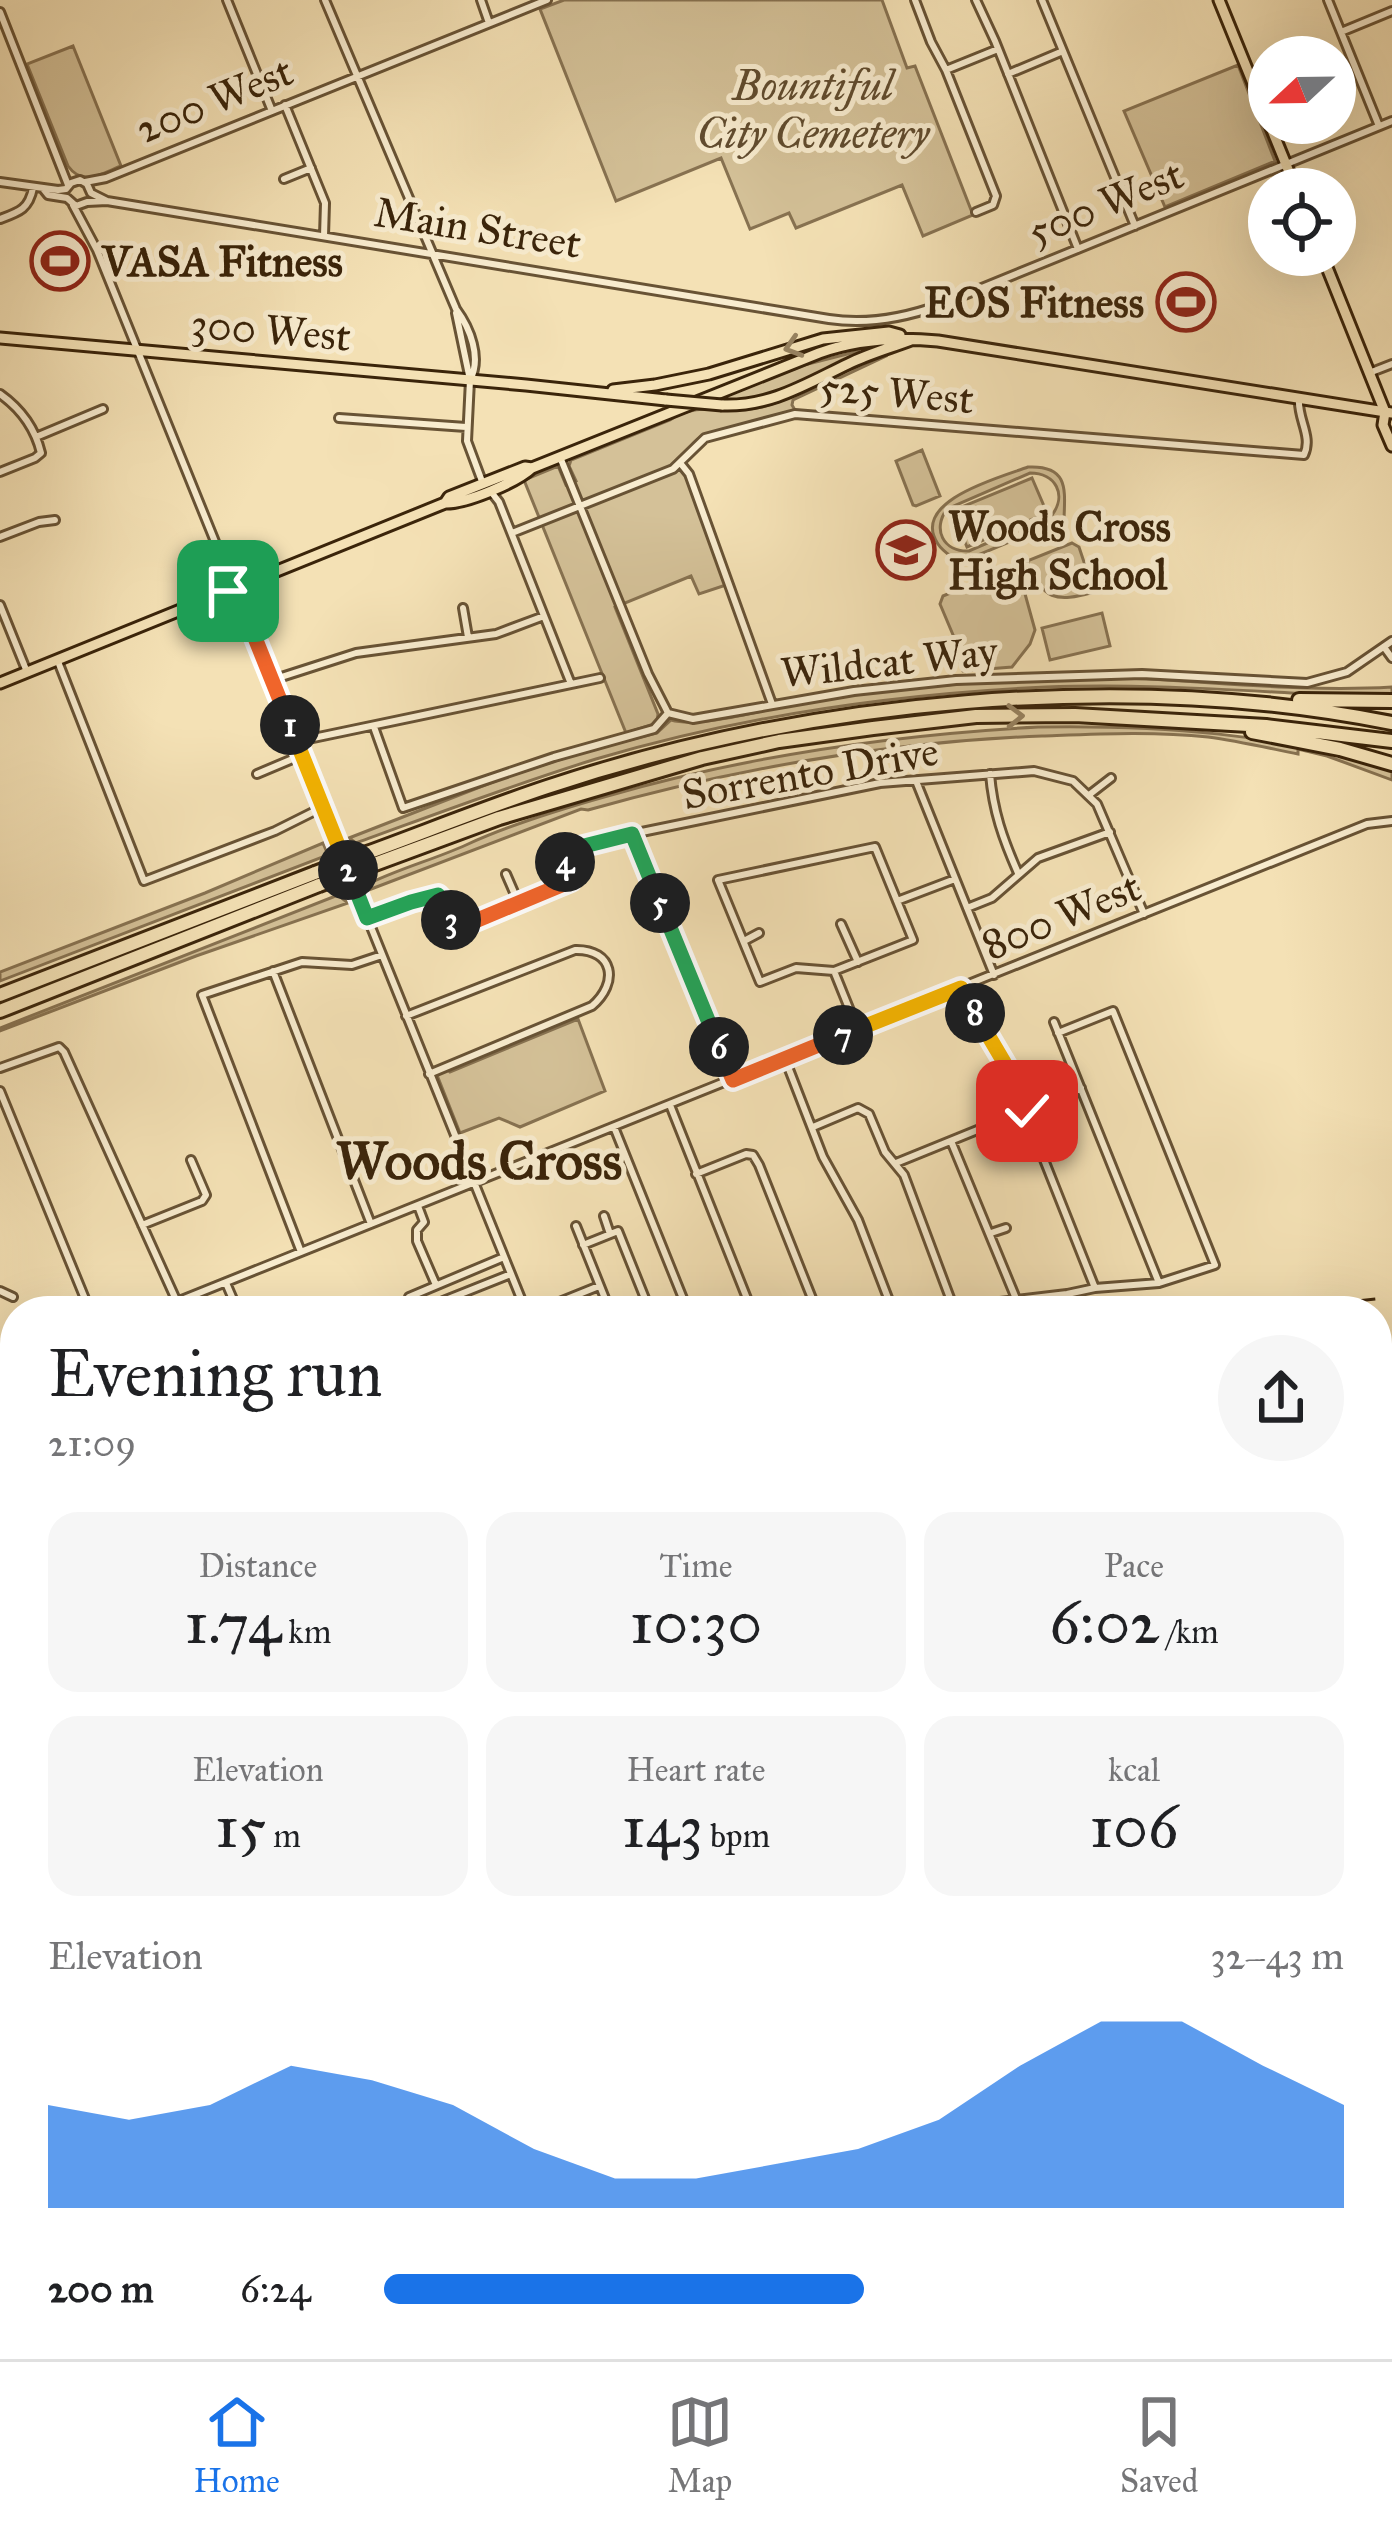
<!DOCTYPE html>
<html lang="en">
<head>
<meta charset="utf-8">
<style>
  :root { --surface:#fff; --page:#f6f6f6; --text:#202124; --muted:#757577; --line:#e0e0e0; --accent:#1a73e8 }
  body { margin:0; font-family:"IM FELL Great Primer",serif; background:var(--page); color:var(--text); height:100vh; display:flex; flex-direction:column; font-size:45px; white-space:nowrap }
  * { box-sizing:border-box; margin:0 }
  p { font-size:39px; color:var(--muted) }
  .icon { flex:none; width:66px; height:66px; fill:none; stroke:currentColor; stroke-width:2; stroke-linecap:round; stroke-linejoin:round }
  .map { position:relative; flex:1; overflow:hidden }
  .sheet { position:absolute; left:0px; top:1296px; width:1392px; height:1065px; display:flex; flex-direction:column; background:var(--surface); border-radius:48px 48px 0 0; box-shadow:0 12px 48px #0002 }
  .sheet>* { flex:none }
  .needle { width:78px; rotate:248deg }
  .buttons { position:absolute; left:1248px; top:36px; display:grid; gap:24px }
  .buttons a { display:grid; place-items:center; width:108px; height:108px; border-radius:50%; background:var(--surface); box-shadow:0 12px 48px #0002; font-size:60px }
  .pin { position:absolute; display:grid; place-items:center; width:102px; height:102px; color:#fff; margin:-51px; border-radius:24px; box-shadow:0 6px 18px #0006 }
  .km { position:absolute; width:60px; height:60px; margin:-30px; border-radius:50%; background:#222; color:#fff; font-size:33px; line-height:60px; text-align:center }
  .round { display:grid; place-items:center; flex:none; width:126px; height:126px; border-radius:63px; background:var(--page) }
  .summary { display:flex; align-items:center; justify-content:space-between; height:204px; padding:0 48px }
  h1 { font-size:66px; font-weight:600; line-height:90px }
  .stats { display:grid; grid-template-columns:repeat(3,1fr); gap:18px; height:204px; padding:12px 48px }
  .stats div { display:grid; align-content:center; border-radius:30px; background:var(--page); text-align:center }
  .stats b { font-size:60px; font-weight:600 }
  .stats small { font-size:33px; font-weight:400 }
  .stats p { font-size:33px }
  .chart { height:336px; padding:24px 48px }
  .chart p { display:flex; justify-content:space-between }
  .chart svg { width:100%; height:216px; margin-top:12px; fill:var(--accent); opacity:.7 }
  ul { padding:0 48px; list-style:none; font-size:39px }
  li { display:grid; grid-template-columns:192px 144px 1fr; align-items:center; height:90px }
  li i { height:30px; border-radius:15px; background:var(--accent) }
  .menu { display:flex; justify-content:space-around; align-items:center; height:168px; border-top:3px solid var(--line); background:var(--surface); font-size:33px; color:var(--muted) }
  .menu a { display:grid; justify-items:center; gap:6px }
  .menu .selected { color:var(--accent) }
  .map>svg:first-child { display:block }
</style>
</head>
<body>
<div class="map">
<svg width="1392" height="2359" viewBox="0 0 1392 2359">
  <rect width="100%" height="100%" fill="#f4e1b5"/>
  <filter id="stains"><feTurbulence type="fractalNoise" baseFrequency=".00167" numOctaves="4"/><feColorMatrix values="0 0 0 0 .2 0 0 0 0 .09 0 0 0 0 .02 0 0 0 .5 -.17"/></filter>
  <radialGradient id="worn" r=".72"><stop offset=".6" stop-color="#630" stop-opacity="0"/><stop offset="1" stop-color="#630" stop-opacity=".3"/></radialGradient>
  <path fill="#d4c198" stroke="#877251" stroke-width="3" fill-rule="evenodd" d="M564,0H882L907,68L915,66L973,215L923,236L902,185L796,228L789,213L750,229L721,158L616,201L540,9Z
    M73,46L121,166C101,174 83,187 68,166L27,64Z
    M1238,65L1275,161L1165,207L1124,111Z
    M859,351L860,354L789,389L751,402H720L718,398L804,365Z
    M885,354L886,356L793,400L792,405L795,410L703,435C689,445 684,453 684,471L726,585L699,594L691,576L615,607L658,714L657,723L626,733L524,480L558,466L566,485L576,481L569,466L571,460L670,420C698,400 730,415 762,407C805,396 842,367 885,354Z
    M922,450L940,496L916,506L913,505L896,461Z
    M1028,467C1069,465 1065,490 1064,519L959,563C953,557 943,552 938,544C909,501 1001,477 1028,467ZM1030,473C1056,473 1067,495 1052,515L969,551C943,552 932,529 947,509Z
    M1032,478L1047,513L967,547L952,511Z
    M1072,543L1079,547L1094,592C1056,603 1042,600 1027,561Z
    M1017,565L1035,630L1030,644L1012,667L963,671L953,644L956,642L940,604L943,596Z
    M1102,613L1110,646L1050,660L1042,628Z
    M1097,677C1196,679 1294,693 1392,687V694C1352,698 1314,694 1274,692C1198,688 1122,684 1046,687C895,694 741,716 596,759C515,784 436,814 356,843L349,838L503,778L586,751L657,733L671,720C705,729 779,705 818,700C910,686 1003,679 1097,677Z
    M1038,727C1158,725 1277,733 1392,770V780L1327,756L1298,749V754C1268,748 1238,741 1208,737C1153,731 1096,734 1042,736C887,742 737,768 588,810L581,809L366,891L364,886C397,869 433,860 466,845C509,825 558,810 604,797C746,756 891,735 1038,727Z
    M323,843L328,855L0,981V972L205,893Z
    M338,895L348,903L196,956L0,1031V1028Z
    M578,1019L605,1091L520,1127L499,1118L460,1133L437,1075L448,1070L450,1072Z
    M216,2346H591L597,2359H221Z"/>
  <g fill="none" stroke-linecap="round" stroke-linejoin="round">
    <g stroke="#685335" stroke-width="12">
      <path id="minor" d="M227,0L272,111
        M325,0L456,309C470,328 482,358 470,380
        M481,0L489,23
        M915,0L931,42L946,70L996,196L993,205L976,212
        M976,0L995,41L1078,249
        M1042,0L1135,226
        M1328,0L1379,126
        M0,12L68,185
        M1341,32L1392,11
        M946,70L998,49
        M1008,74L1063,51
        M285,105L325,203L324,236
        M284,179L311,168
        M0,182L58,190L66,189L71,183L80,180L87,184L91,193L107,201
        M85,182L106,178L547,0
        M44,190L48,195L67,198L76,206L87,202L107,201L829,319C868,325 904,318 940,305L1392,121
        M73,205L97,250L345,863
        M0,219C19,212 29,209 33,188
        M456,313L470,380L467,441L483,484
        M1369,373L1392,364
        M0,394C21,409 35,428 41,453L35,458L0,472
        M339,418L466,427
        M36,437L103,409
        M560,457L648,674L668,713
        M681,464L689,474L772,704
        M492,493L499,502L571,684
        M512,533L673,469L705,438L795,414L1304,455C1313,436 1297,419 1299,398
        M0,537L39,522L55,520
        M0,605L27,672
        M463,608L468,637
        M1384,647L1392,658
        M57,659L144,881L275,831L323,807
        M272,680L356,653L496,634L544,616
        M668,713L693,719L854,691L956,680L1142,674L1307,683L1347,672L1392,641
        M374,727L403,808L554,757L654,729L668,713
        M299,741L600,678
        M257,774L302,755
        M990,774C993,811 1003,839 1018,873
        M916,781L994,975
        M1089,795L1111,778
        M632,834L733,1080
        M875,847L913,940L834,971L796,968L760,982L718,880Z
        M506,874L519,904
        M350,875L526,1311
        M897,901L955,879
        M967,908L992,898L1038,858L1110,832
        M366,918L411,901L438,895L444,901L456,929L571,882L563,855L593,842L880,783L1034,771L1073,781L1097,804L1144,914
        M841,924L858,962
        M744,941L759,933
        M273,971L371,1224
        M834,971L857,1028
        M961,988L1008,1069L1095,1288
        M406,1016L575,950C614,949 619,983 592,1006L429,1074
        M1054,1022L1159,1283
        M785,1059L823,1157L858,1220L893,1311
        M0,1068L59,1047L64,1052L177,1302
        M0,1091L90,1311
        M670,1105L752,1311
        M614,1127L688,1311
        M813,1127L858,1108L869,1114L885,1152L904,1175L953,1306
        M951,1141L1017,1301
        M896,1163L1081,1088
        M696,1174L746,1154L753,1155L759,1165L817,1311
        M418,1206L424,1222L417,1230V1241L436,1285
        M604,1216L610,1234
        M142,1225L202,1201L206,1195L191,1160
        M576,1226L610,1311
        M991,1233L1006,1228
        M583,1245L618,1231L650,1311
        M301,1252L202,995L302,962L352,965L382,955
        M226,1283L238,1311
        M0,1291L13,1297
        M409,1297L504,1257
        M443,1301L511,1274
        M154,1311L1367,824L1392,821
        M537,1311L599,1286
        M925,1311L1067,1294L1095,1288L1159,1283L1215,1265L1113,1011L1058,1033
        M0,1373L15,1367
        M1377,1516L1392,1510
        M0,1659L15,1696
        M1377,1680L1392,1677
        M1377,1749L1392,1752
        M1377,1963L1392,1956
        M1377,2056L1392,2092
        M0,2065L15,2059
        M1377,2128L1392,2122
        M1377,2205L1392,2199
        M1378,2205L1392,2239
        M1377,2279L1392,2273
        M105,2346L111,2359
        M187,2346L193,2359
        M948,2346L953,2359
        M994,2346L1000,2359
        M1134,2346L1139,2359
        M1203,2346L1208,2359
        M1304,2346L1311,2359
        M635,2359L632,2352L644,2346
        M763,2359L793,2346
        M1352,2359L1392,2343"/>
    </g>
    <g stroke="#3a240a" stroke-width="15">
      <path id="major" d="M1219,0L1296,189
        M1322,255L1385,412L1383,425L1392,446
        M0,338L526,385L666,400
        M613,390L655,385L709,374L823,339L889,332L900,335
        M722,405C770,407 806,384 848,364C868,354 890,348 911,340
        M445,503C466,504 517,482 532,468
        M0,683L445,503L449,497L525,467L532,468L819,353C858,339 897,337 938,341L1392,413
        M0,2174L15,2211
        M0,2199L15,2236
        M60,2346L66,2359
        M71,2346L76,2359"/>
    </g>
    <g stroke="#3a240a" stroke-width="18">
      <path id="highway" d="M1299,700L1392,701
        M1252,732L1340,749L1392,764
        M367,853C427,831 487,807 547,787C808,700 1122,669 1392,723
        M372,865L499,818L702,758L779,741L873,728L976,716L1075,715L1266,726L1392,741
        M0,995L315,873
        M0,1011L319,885"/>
    </g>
    <use href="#minor" stroke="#f8eccf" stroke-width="6"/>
    <use href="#major" stroke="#f4e1b5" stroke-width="9"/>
    <use href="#highway" stroke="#f4e1b5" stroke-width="12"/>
    <path stroke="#3a240a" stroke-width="3" stroke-dasharray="21 21" stroke-linecap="butt" d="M1271,1311L1392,1297
      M0,1454H15
      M1377,1549L1392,1546
      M0,1866L15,1863"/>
    <g stroke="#3a240a" stroke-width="15" stroke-linecap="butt">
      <path id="major-bridge" d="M666,400L722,405"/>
    </g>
    <g stroke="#3a240a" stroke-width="18" stroke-linecap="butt">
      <path id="highway-bridge" d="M315,873L367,853
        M319,885L372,865"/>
    </g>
    <use href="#major-bridge" stroke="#f4e1b5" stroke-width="9"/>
    <use href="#highway-bridge" stroke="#f4e1b5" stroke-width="12"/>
  </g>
  <defs><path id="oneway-chevron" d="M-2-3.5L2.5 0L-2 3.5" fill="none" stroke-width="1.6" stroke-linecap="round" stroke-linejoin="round" transform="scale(3)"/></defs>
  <g stroke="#978260">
    <use href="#oneway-chevron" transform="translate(793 347) rotate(163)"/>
    <use href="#oneway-chevron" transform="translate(1015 716) rotate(-1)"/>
  </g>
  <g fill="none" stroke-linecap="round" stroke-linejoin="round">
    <g stroke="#fff" stroke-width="24">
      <path id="split-1" d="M228,591L235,588L290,725"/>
    </g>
    <g stroke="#fff" stroke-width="24">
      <path id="split-2" d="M290,725L348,870"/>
    </g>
    <g stroke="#fff" stroke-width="24">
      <path id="split-3" d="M348,870L367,918L411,902L438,895L444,901L451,920"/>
    </g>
    <g stroke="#fff" stroke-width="24">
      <path id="split-4" d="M451,920L456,929L571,881L565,862"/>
    </g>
    <g stroke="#fff" stroke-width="24">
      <path id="split-5" d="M565,862L562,856L576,848L632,834L660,903"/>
    </g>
    <g stroke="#fff" stroke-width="24">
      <path id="split-6" d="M660,903L719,1047"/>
    </g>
    <g stroke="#fff" stroke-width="24">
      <path id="split-7" d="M719,1047L733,1080L843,1035"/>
    </g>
    <g stroke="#fff" stroke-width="24">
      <path id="split-8" d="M843,1035L961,988L975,1013"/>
    </g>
    <g stroke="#fff" stroke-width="24">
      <path id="split-9" d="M975,1013L1008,1069L1027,1111"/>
    </g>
    <use href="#split-1" stroke="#f0652b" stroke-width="15"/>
    <use href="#split-2" stroke="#f5b400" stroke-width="15"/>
    <use href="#split-3" stroke="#22a559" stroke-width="15"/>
    <use href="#split-4" stroke="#f0652b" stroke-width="15"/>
    <use href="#split-5" stroke="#22a559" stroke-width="15"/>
    <use href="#split-6" stroke="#22a559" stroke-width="15"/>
    <use href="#split-7" stroke="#f0652b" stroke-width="15"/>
    <use href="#split-8" stroke="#f5b400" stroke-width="15"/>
    <use href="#split-9" stroke="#f5b400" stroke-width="15"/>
  </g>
  <defs>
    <g id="stadium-ring" transform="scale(3)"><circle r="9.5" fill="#f8eccf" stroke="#8f2418" stroke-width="1.5"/><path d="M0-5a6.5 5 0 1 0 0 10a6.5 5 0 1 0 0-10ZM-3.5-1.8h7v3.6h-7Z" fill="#8f2418"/></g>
    <g id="school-ring" transform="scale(3)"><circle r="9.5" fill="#f8eccf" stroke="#8f2418" stroke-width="1.5"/><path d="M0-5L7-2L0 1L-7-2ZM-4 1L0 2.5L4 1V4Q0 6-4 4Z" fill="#8f2418"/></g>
  </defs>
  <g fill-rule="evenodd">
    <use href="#stadium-ring" x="60" y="261"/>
    <use href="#stadium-ring" x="1186" y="302"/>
    <use href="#school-ring" x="906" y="550"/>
  </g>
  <g text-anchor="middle" stroke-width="10" stroke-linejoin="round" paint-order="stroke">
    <g font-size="42" font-style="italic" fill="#604b2e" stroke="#f8eccf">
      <text x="813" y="100">Bountiful<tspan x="813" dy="48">City Cemetery</tspan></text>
    </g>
    <g font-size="42" fill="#3a240a" stroke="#f8eccf">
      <text transform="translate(214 99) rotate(-22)" y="15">200 West</text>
      <text transform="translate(1105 202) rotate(-22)" y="15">500 West</text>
      <text transform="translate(478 227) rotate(9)" y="15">Main Street</text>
      <text transform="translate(271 329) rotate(5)" y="15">300 West</text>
      <text transform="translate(897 392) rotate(5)" y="15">525 West</text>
      <text transform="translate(889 661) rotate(-6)" y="15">Wildcat Way</text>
      <text transform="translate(810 772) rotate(-10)" y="15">Sorrento Drive</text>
      <text transform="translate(1061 915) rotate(-22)" y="15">800 West</text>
    </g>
    <g font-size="42" font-weight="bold" fill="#3a240a" stroke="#f8eccf" text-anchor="start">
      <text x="102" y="276">VASA Fitness</text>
      <text x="1144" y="317" text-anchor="end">EOS Fitness</text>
      <text x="948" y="541">Woods Cross<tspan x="948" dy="48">High School</tspan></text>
    </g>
    <g font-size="54" font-weight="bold" fill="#3a240a" stroke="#f8eccf">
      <text x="479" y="1179">Woods Cross</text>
    </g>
  </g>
  <rect width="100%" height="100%" filter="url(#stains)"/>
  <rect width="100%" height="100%" fill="url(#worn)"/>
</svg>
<div class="buttons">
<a><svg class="needle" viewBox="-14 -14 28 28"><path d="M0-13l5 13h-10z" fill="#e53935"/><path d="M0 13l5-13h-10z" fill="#757577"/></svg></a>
<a><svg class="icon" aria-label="locate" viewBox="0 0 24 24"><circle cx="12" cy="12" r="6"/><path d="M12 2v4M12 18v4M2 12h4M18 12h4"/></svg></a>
</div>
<div class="pin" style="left:228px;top:591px;background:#1e9e55"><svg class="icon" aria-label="arrive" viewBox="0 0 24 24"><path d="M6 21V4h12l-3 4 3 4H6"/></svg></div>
<div class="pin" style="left:1027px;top:1111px;background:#d93025"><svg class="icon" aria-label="check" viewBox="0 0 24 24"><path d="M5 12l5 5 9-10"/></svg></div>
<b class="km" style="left:290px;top:725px">1</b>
<b class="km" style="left:348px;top:870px">2</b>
<b class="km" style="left:451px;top:920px">3</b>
<b class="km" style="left:565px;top:862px">4</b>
<b class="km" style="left:660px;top:903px">5</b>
<b class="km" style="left:719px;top:1047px">6</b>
<b class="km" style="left:843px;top:1035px">7</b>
<b class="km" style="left:975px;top:1013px">8</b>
<section class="sheet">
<div class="summary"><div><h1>Evening run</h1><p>21:09</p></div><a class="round"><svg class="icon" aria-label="share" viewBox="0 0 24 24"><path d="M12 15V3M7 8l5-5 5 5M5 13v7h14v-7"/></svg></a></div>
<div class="stats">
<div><p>Distance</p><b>1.74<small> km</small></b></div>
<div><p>Time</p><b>10:30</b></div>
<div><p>Pace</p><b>6:02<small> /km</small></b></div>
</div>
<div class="stats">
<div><p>Elevation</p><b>15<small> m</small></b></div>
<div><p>Heart rate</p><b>143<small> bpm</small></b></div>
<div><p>kcal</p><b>106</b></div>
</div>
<div class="chart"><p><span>Elevation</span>32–43 m</p>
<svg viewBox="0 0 160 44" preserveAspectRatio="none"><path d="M0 44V23L10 26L20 23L30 15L40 18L50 23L60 32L70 38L80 38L90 35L100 32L110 26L120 15L130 6L140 6L150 15L160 23V44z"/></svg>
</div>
<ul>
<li><b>200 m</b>6:24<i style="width:50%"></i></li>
</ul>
</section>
</div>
<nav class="menu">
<a class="selected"><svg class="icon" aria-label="home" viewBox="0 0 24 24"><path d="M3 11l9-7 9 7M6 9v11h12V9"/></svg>Home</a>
<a><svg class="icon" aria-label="map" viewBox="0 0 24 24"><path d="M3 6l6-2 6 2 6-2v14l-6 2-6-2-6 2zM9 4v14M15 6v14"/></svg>Map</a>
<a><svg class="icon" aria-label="saved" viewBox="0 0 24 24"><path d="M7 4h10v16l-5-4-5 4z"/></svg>Saved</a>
</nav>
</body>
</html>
